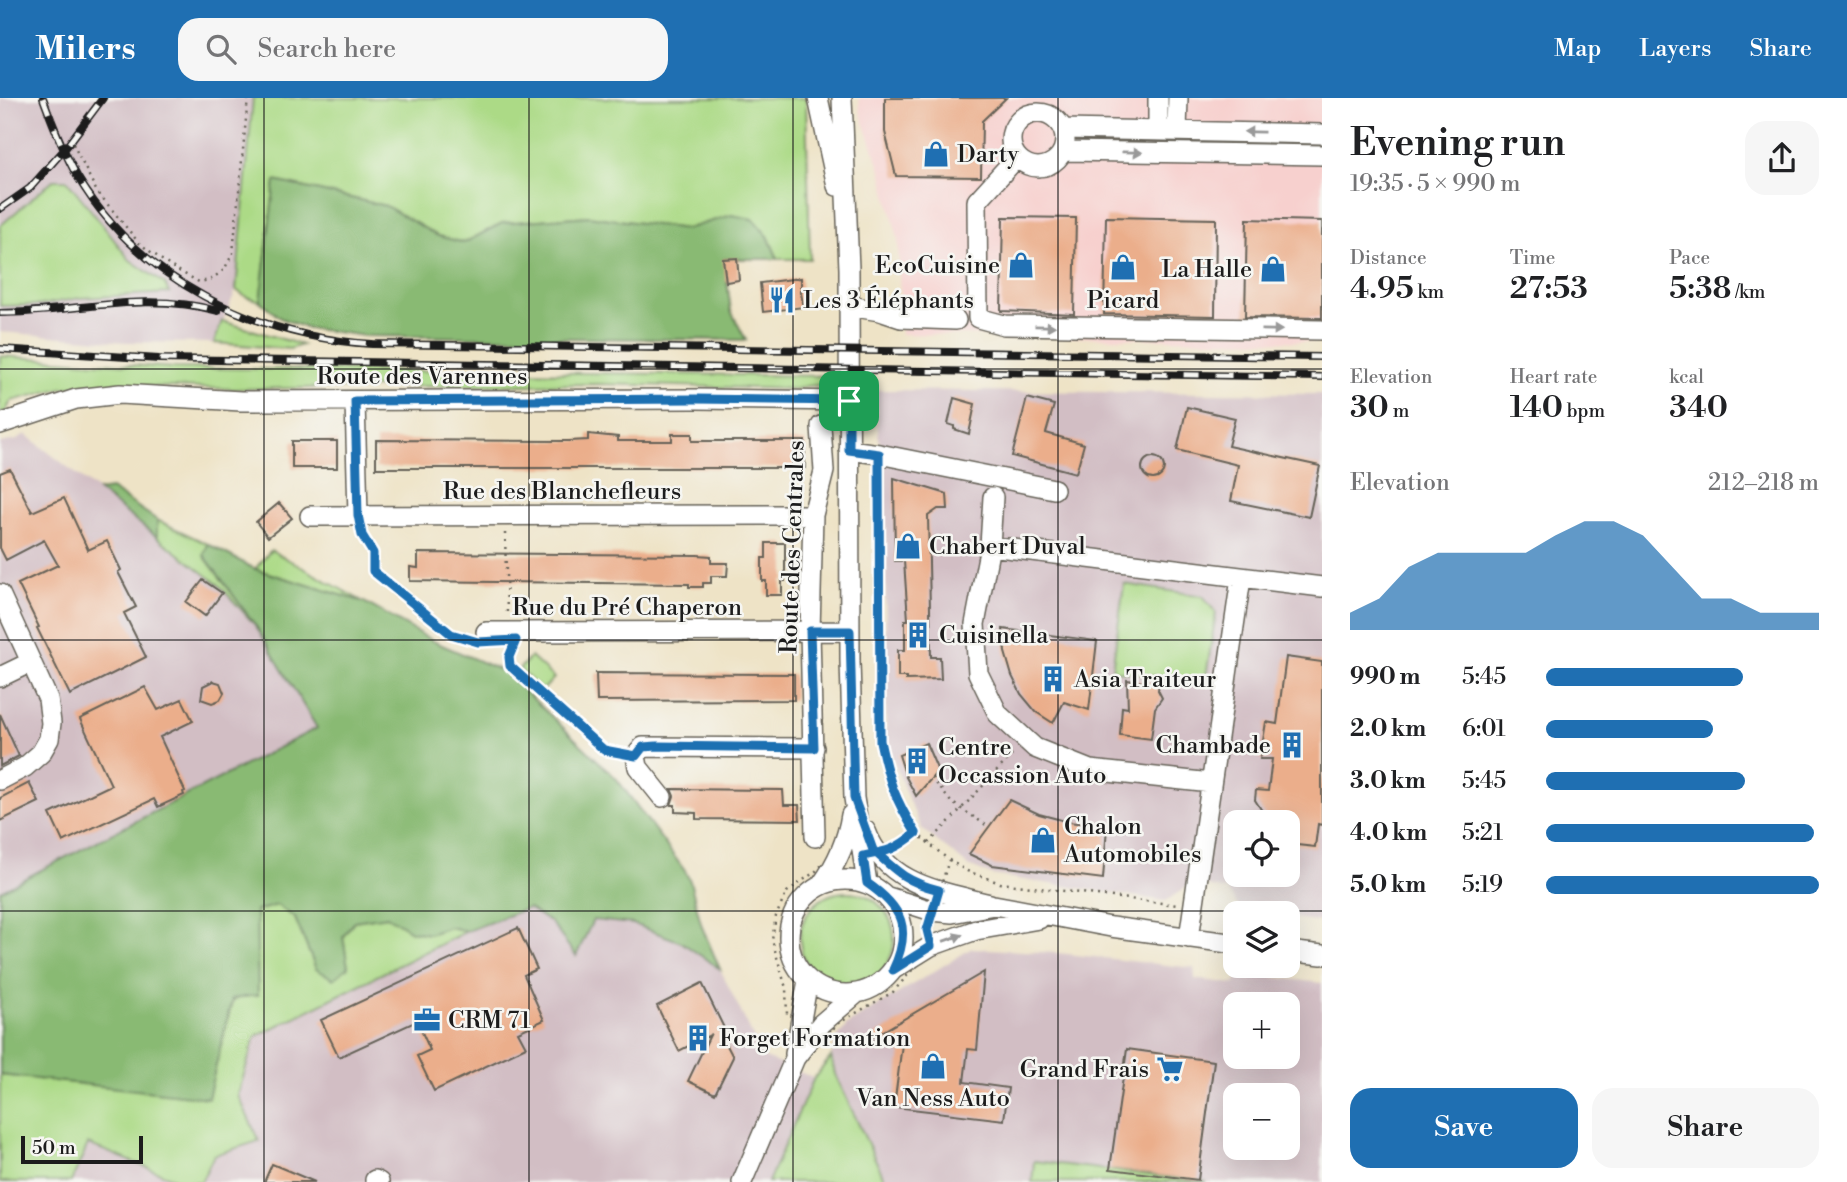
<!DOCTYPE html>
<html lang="en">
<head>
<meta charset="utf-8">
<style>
  :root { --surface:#fff; --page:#f6f6f6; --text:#202124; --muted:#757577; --accent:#1f6fb2 }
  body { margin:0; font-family:"Libre Bodoni",serif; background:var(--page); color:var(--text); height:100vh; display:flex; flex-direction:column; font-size:26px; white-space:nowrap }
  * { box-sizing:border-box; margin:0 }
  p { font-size:23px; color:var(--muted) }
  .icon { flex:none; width:38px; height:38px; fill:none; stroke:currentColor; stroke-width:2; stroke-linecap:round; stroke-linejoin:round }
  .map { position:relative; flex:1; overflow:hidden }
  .side { display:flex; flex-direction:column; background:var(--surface); width:525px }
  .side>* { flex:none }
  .tools { position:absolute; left:1223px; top:712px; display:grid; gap:14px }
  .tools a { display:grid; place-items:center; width:77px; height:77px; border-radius:14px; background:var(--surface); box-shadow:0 7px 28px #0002; font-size:35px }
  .scale { position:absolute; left:21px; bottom:18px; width:122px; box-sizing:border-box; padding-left:7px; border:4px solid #1c1c1c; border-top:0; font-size:19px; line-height:24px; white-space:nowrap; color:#1c1c1c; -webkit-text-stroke:5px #f6f6f2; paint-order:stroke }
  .pin { position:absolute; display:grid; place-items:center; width:60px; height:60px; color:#fff; margin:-30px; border-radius:14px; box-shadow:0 4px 10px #0006 }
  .round { display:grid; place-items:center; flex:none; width:74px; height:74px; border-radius:21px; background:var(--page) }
  .summary { display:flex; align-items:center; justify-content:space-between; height:119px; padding:0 28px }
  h1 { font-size:38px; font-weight:600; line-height:52px }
  .figures { display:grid; grid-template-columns:repeat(3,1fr); gap:10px; height:119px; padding:7px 28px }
  .figures div { display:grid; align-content:center }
  .figures b { font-size:30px; font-weight:600 }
  .figures small { font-size:19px; font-weight:400 }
  .figures p { font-size:19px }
  .chart { height:196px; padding:14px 28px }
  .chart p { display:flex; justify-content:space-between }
  .chart svg { width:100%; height:126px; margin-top:7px; fill:var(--accent); opacity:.7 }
  .action { display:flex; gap:14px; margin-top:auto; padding:14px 28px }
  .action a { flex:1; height:80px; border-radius:21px; background:var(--accent); color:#fff; font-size:28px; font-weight:600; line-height:80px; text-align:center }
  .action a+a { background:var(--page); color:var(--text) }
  ul { padding:0 28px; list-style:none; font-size:23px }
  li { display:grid; grid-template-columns:112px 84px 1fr; align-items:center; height:52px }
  li i { height:18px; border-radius:9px; background:var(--accent) }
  header { display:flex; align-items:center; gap:42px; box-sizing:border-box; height:98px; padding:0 35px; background:var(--accent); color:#fff }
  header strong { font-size:33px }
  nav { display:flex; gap:38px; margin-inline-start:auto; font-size:24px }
  .search { width:490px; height:63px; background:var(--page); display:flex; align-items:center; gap:18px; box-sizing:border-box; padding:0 24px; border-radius:21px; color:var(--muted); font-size:26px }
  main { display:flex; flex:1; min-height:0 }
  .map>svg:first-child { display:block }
</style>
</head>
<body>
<header>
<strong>Milers</strong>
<div class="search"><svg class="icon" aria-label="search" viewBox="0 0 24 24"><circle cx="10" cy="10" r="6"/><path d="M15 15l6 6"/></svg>Search here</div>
<nav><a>Map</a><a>Layers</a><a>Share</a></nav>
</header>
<main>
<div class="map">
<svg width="1322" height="1084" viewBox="0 0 1322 1084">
  <rect width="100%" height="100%" fill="#f6f6f2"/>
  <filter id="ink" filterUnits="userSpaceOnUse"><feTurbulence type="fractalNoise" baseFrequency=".0143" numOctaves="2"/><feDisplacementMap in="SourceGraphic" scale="14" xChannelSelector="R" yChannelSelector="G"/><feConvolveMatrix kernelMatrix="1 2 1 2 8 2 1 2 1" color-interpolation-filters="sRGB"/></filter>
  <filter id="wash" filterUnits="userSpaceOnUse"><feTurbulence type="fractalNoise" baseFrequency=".00686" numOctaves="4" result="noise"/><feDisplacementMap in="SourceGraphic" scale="28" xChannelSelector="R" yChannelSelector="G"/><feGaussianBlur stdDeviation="1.57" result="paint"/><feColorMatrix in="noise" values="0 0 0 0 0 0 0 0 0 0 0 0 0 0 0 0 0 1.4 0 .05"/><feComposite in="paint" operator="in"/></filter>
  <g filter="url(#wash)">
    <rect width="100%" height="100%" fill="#eee3c6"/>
    <path fill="#f7d0ce" d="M859,0H1322V244L901,236L898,141L881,72L860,13Z"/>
    <path fill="#d2bec4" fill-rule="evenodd" d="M0,0H253L236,192L214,245L126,244L0,234Z
      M876,292L1322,296V824L1288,819V816L1242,812L1226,792L1192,785L1166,803L991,777L968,768L922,731L909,703L893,661L886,635L885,367L878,336ZM1236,724H1288V777H1236Z
      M25,336L218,486L256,528L317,630L0,793V345L17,342Z
      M528,810L551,825L576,857L592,822L633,826L681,844L720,871L763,959L814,980L768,1084H201L214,1057L259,1043L238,997L255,939L467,833Z
      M972,850L1058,855L1194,870L1195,881L1235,886L1238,875L1322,885V1084H1207L1034,1063L1032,1084H886L835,976L831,959L835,943L847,927ZM1236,906H1288V959H1236ZM1236,998H1288V1050H1236Z
      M88,1046L183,1084H71Z"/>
    <path fill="#acda86" stroke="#647b51" stroke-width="2" d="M253,0H806L810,161H778L768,138L732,117L686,131L588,118L502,125L464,145L438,138L386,108L275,83L260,203L247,199L236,192Z
      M53,82H67L130,162L165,186L169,195L80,200L41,207L0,208V128Z
      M222,223L302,247L290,251L214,245Z
      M0,258L175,270L831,278L822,287L806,288L797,291L597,286L235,291L93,287L62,290L11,303L6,313L0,316Z
      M157,422L208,446L204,458L256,528L218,486L157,439Z
      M271,452L364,504L255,471Z
      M1124,486L1203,498L1216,515L1205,585L1112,572Z
      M531,559L554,580L542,593L519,571Z
      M800 841a47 47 0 1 1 94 0a47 47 0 1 1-94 0Z
      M277,807L295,820L316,871L348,869L343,839L354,823L387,818L411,833L429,836L450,829L467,833L255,939L238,997L259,1043L214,1057L201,1084H183L88,1046L71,1084H0V977L208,999L233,901L258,896L256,813Z
      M831,959L835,976L885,1082L875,1084H768L814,980Z
      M1034,1063L1207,1084H1032Z"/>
    <path fill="#89ba73" stroke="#526b48" stroke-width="2" d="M275,83L386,108L438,138L464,145L502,125L588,118L686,131L732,117L753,121L768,138L778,161H724L731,213L746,242L365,238L306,230L280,220L260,203Z
      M111,391L157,422V439L98,393Z
      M208,446L255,471L364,504L435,544L505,574L616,680L685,773L690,783L702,829L720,871L681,844L633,826L593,822L576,858L551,825L528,810L467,833L450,829L429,836L411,833L387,818L354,823L343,839L348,869L334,881L316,871L295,820L277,807L256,813L258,897L232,901L208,1000L0,977V793L317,630L256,528L204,457Z"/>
    <g id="blocks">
      <path fill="#ebae8b" d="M885,0H1006L982,23L981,79L896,78L885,34Z
        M1003,119L1076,120L1074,216L1001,213Z
        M1106,119L1216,121L1215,218L1104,216Z
        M1247,121L1322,123V220L1245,219Z
        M737,160L739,182L726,184L723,161Z
        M801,180V196L804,209L763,214L760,185Z
        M954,300L975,306L969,336L954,331V328L948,326Z
        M1027,300L1054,307L1046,335L1084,346L1076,375L1012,358Z
        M1187,309L1235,320L1228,348L1320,368L1309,419L1231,403L1238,367L1177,352Z
        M588,336L618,339V343H672V336H692V343H805V370H376V342L569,343L588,342Z
        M292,343H337V370H292Z
        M1142 370a11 11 0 1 1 22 0a11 11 0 1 1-22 0Z
        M10,371L32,414L64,400L88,452L107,443L121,472L118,474L136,509L124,515L146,559L70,597L37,530L39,529L18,486L58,467L44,442L6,462L0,450V375Z
        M894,380L947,396L948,411H938L928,418L931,559H940L941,581L906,582V579H898V552H905V522H908L904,463H895Z
        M279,405L292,420L268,439L256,424Z
        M766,445H785V483H782V497H766V483H762V460H766Z
        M418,455L697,457L711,458V465H728L727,478H711V485H703V489H689V486L410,483V469L418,470Z
        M203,482L222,495L205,518L186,504Z
        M1003,531L1097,543L1089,612L1064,604L1053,625L1036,614L1021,596L1012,578L1005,554Z
        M1286,559L1322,564V727L1318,726L1315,749L1288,746V724L1264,720V716L1255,702L1256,692L1268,693L1272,661H1260L1266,624L1277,626Z
        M596,575L794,576V602L597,603Z
        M1127,582L1159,586L1158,592L1162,600L1155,610L1151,641L1120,637L1122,609L1128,610Z
        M213,583L220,585L224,595L220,602L212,605L201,601L203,588Z
        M145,589L158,612L182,601L193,623L160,639L185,693L183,694L184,697L158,709L154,701L63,744L50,716L111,687L80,621Z
        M0,616L19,658L0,668Z
        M926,645L938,673L916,698L906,679L899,657Z
        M29,685L39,704L0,723V700Z
        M671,691L783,692L784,707H799L800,722L696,721V715L675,714V707H671L674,698Z
        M1009,702L1039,716L1069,724L1107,729L1103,781L992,767L969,756Z
        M518,830L537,871L524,877L544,922L518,934L526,949L434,993L417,958L430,952L417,923L339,959L321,922Z
        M984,874L977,952L968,951L964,984L1008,990L1004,1022L894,1009L902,946L868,942Z
        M702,885L724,930L719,932L733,959L715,996L688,983L710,937L679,953L657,908Z
        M1127,951L1214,963L1198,1082L1110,1071Z
        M272,1066L315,1084H264Z"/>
    </g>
  </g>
  <g filter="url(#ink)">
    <use href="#blocks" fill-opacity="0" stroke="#666258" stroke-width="2"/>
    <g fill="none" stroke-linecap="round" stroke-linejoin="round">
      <g stroke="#666258" stroke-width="22">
        <path id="minor" d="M818,0L837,88
          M842,0L849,171L850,563L854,700L867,785
          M1011 42a27 27 0 1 1 54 0a27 27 0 1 1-54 0Z
          M1063,31L1322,36
          M1158,33V0
          M1177,33L1178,0
          M1064,53L1322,57
          M1017,59L977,103L978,220L1004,227L1322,232
          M849,208L880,213L901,220L956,222
          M355,303L358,417
          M0,326L76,301L120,296L241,303L696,301L849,303
          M849,352L879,356L1054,391
          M993,399L990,448L975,526L978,575L998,616L1035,650L1090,672L1211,685
          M310,418L813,417
          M990,448L1322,489
          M0,496L48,601L51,625L49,641L41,655L25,669L0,682
          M486,534L850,533
          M0,579L31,564
          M662,699L638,669L636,658L643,649L814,650
          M866,733C886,787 940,793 990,806
          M815,739L810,533L813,417L824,373L821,328
          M789 839a57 57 0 1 1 114 0a57 57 0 1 1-114 0Z
          M822,786C838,764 847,743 851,717
          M888,799L932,813L952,815L994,807L1111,829L1236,846
          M1189,840L1241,480
          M1288,853L1322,857
          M894,871L931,848L976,832L1039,821
          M795,956L808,882
          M375,1082L379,1084
          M742,1084L795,960L821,926L857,895"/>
      </g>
      <path stroke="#666258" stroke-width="2.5" stroke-dasharray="2 5" stroke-linecap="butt" d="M73,46L96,92L139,145L170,168L199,184L210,182L224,172L233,155L248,0
        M879,375V643C888,682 894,701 916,735
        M361,434L373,455V473L451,535L469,541
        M505,435L507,516
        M512,552L509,559L510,568L604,652L619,655
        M932,680L951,704L989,729
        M916,735L949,762L927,832L934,856L913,871L893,894L835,927L832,934C818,924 805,918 787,917L786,890L772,842L776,818L787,794L816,773L834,755L863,758L898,750Z
        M929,745L1013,656
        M949,762L967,773L1000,785L1177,807"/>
      <use href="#minor" stroke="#fff" stroke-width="19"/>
      <g stroke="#1c1c1c" stroke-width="8">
        <path id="rail" d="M43,0C53,27 63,53 77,78C138,181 255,239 372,246L1322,259
          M0,111L30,90L64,52L103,0
          M0,215C73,215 145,192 218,213
          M0,251L159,261L1322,279"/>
      </g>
      <use href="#rail" stroke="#f6f6f2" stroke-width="5" stroke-dasharray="16" stroke-linecap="butt"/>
    </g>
    <defs><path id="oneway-solid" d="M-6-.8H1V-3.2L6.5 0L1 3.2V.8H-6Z" transform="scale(1.75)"/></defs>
    <g fill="#999">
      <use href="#oneway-solid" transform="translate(1254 34) rotate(-179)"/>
      <use href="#oneway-solid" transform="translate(1132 54) rotate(1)"/>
      <use href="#oneway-solid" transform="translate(1045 228) rotate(1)"/>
      <use href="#oneway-solid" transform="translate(1272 232) rotate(1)"/>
      <use href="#oneway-solid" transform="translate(953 840) rotate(-19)"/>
    </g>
  </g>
  <g fill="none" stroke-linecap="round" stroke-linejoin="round" filter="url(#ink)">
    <g stroke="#fff" stroke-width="14">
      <path id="route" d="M849,303L696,301L355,303L358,417L362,437L373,455V473L451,536L478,544L516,542L509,559L510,568L604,652L636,658L643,649L657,648L814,650L810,533H850L854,700L873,752C897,774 907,784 939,792L927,832L931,848L893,872C912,831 903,810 867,785L863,758C889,753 895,752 916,735C895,702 888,681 880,643L879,356L849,352V303"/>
    </g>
    <use href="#route" stroke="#1f6fb2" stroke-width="9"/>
  </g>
  <path fill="none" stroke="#1c1c1c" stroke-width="2" stroke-opacity="0.55" d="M264,0V1084M529,0V1084M793,0V1084M1058,0V1084M0,271H1322M0,542H1322M0,813H1322"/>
  <defs>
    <g id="shop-bare" transform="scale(2.1)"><path d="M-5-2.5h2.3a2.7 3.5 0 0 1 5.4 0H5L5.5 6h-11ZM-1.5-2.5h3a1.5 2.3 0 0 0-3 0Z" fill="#1f6fb2" stroke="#f6f6f2" stroke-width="2.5" paint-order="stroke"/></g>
    <g id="restaurant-bare" transform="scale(2.1)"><path d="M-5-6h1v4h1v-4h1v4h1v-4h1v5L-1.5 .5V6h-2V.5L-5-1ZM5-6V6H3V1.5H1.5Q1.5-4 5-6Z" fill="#1f6fb2" stroke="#f6f6f2" stroke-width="2.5" paint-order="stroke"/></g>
    <g id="building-bare" transform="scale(2.1)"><path d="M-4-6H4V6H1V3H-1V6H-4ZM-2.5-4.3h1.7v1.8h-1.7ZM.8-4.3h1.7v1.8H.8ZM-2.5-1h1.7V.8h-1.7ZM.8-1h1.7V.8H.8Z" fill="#1f6fb2" stroke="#f6f6f2" stroke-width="2.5" paint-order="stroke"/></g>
    <g id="office-bare" transform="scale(2.1)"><path d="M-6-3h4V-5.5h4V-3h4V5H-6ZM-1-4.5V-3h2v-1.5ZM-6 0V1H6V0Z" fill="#1f6fb2" stroke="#f6f6f2" stroke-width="2.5" paint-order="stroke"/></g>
    <g id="supermarket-bare" transform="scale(2.1)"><path d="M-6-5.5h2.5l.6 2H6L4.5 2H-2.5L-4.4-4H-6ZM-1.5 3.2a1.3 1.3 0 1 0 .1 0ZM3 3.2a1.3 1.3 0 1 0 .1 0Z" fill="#1f6fb2" stroke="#f6f6f2" stroke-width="2.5" paint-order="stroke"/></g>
  </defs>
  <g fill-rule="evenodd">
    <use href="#shop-bare" x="936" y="56"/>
    <use href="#shop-bare" x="1021" y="167"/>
    <use href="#shop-bare" x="1123" y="169"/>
    <use href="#shop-bare" x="1273" y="171"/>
    <use href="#restaurant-bare" x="782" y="202"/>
    <use href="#shop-bare" x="908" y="448"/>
    <use href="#building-bare" x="918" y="537"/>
    <use href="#building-bare" x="1053" y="581"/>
    <use href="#building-bare" x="1292" y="647"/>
    <use href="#building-bare" x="917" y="663"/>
    <use href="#shop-bare" x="1043" y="742"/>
    <use href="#office-bare" x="427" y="922"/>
    <use href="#building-bare" x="698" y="940"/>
    <use href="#shop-bare" x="933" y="968"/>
    <use href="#supermarket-bare" x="1170" y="971"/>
  </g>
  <g text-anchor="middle" stroke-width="5" stroke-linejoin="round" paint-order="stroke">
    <g font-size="24" fill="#1c1c1c" stroke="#f6f6f2" text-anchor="start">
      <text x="957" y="64">Darty</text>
      <text x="1000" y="175" text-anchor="end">EcoCuisine</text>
      <text x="1252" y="179" text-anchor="end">La Halle</text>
      <text x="803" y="210">Les 3 Éléphants</text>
      <text x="1123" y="210" text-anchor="middle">Picard</text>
      <text x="929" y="456">Chabert Duval</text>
      <text x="939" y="545">Cuisinella</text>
      <text x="1074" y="589">Asia Traiteur</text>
      <text x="1271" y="655" text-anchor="end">Chambade</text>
      <text x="938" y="657">Centre<tspan x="938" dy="28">Occassion Auto</tspan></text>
      <text x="1064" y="736">Chalon<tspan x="1064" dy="28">Automobiles</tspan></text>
      <text x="448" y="930">CRM 71</text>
      <text x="719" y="948">Forget Formation</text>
      <text x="1149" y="979" text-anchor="end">Grand Frais</text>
      <text x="933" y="1008" text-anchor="middle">Van Ness Auto</text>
    </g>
    <g font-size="24" fill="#1c1c1c" stroke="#f6f6f2">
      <text x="422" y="286">Route des Varennes</text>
      <text x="562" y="401">Rue des Blanchefleurs</text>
      <text transform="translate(792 449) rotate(-88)" y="8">Route des Centrales</text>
      <text x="627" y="517">Rue du Pré Chaperon</text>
    </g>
  </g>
</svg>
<div class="tools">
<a><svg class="icon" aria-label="locate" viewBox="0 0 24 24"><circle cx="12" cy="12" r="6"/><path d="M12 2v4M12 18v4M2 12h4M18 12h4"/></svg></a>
<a><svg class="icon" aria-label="layers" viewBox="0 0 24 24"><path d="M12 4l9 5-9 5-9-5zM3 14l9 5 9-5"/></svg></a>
<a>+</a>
<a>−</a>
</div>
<div class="scale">50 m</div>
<div class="pin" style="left:849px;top:303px;background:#1e9e55"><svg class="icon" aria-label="arrive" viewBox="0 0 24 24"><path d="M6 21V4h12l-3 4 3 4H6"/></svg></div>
</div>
<section class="side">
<div class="summary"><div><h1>Evening run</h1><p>19:35 · 5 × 990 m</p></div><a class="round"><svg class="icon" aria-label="share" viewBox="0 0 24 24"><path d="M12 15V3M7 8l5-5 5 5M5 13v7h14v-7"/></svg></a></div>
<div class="figures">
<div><p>Distance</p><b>4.95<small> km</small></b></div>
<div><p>Time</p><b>27:53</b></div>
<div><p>Pace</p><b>5:38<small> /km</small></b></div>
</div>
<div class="figures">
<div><p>Elevation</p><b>30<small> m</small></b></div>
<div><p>Heart rate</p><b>140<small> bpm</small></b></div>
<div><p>kcal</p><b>340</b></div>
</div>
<div class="chart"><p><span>Elevation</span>212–218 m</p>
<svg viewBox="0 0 160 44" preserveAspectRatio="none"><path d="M0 44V38L10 33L20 22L30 17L40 17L50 17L60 17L70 11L80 6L90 6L100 11L110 22L120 33L130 33L140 38L150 38L160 38V44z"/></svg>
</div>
<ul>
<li><b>990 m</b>5:45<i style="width:72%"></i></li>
<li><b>2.0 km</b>6:01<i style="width:61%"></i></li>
<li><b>3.0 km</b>5:45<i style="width:73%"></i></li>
<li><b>4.0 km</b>5:21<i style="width:98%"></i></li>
<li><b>5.0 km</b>5:19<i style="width:100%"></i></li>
</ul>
<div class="action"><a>Save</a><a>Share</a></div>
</section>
</main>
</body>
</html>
